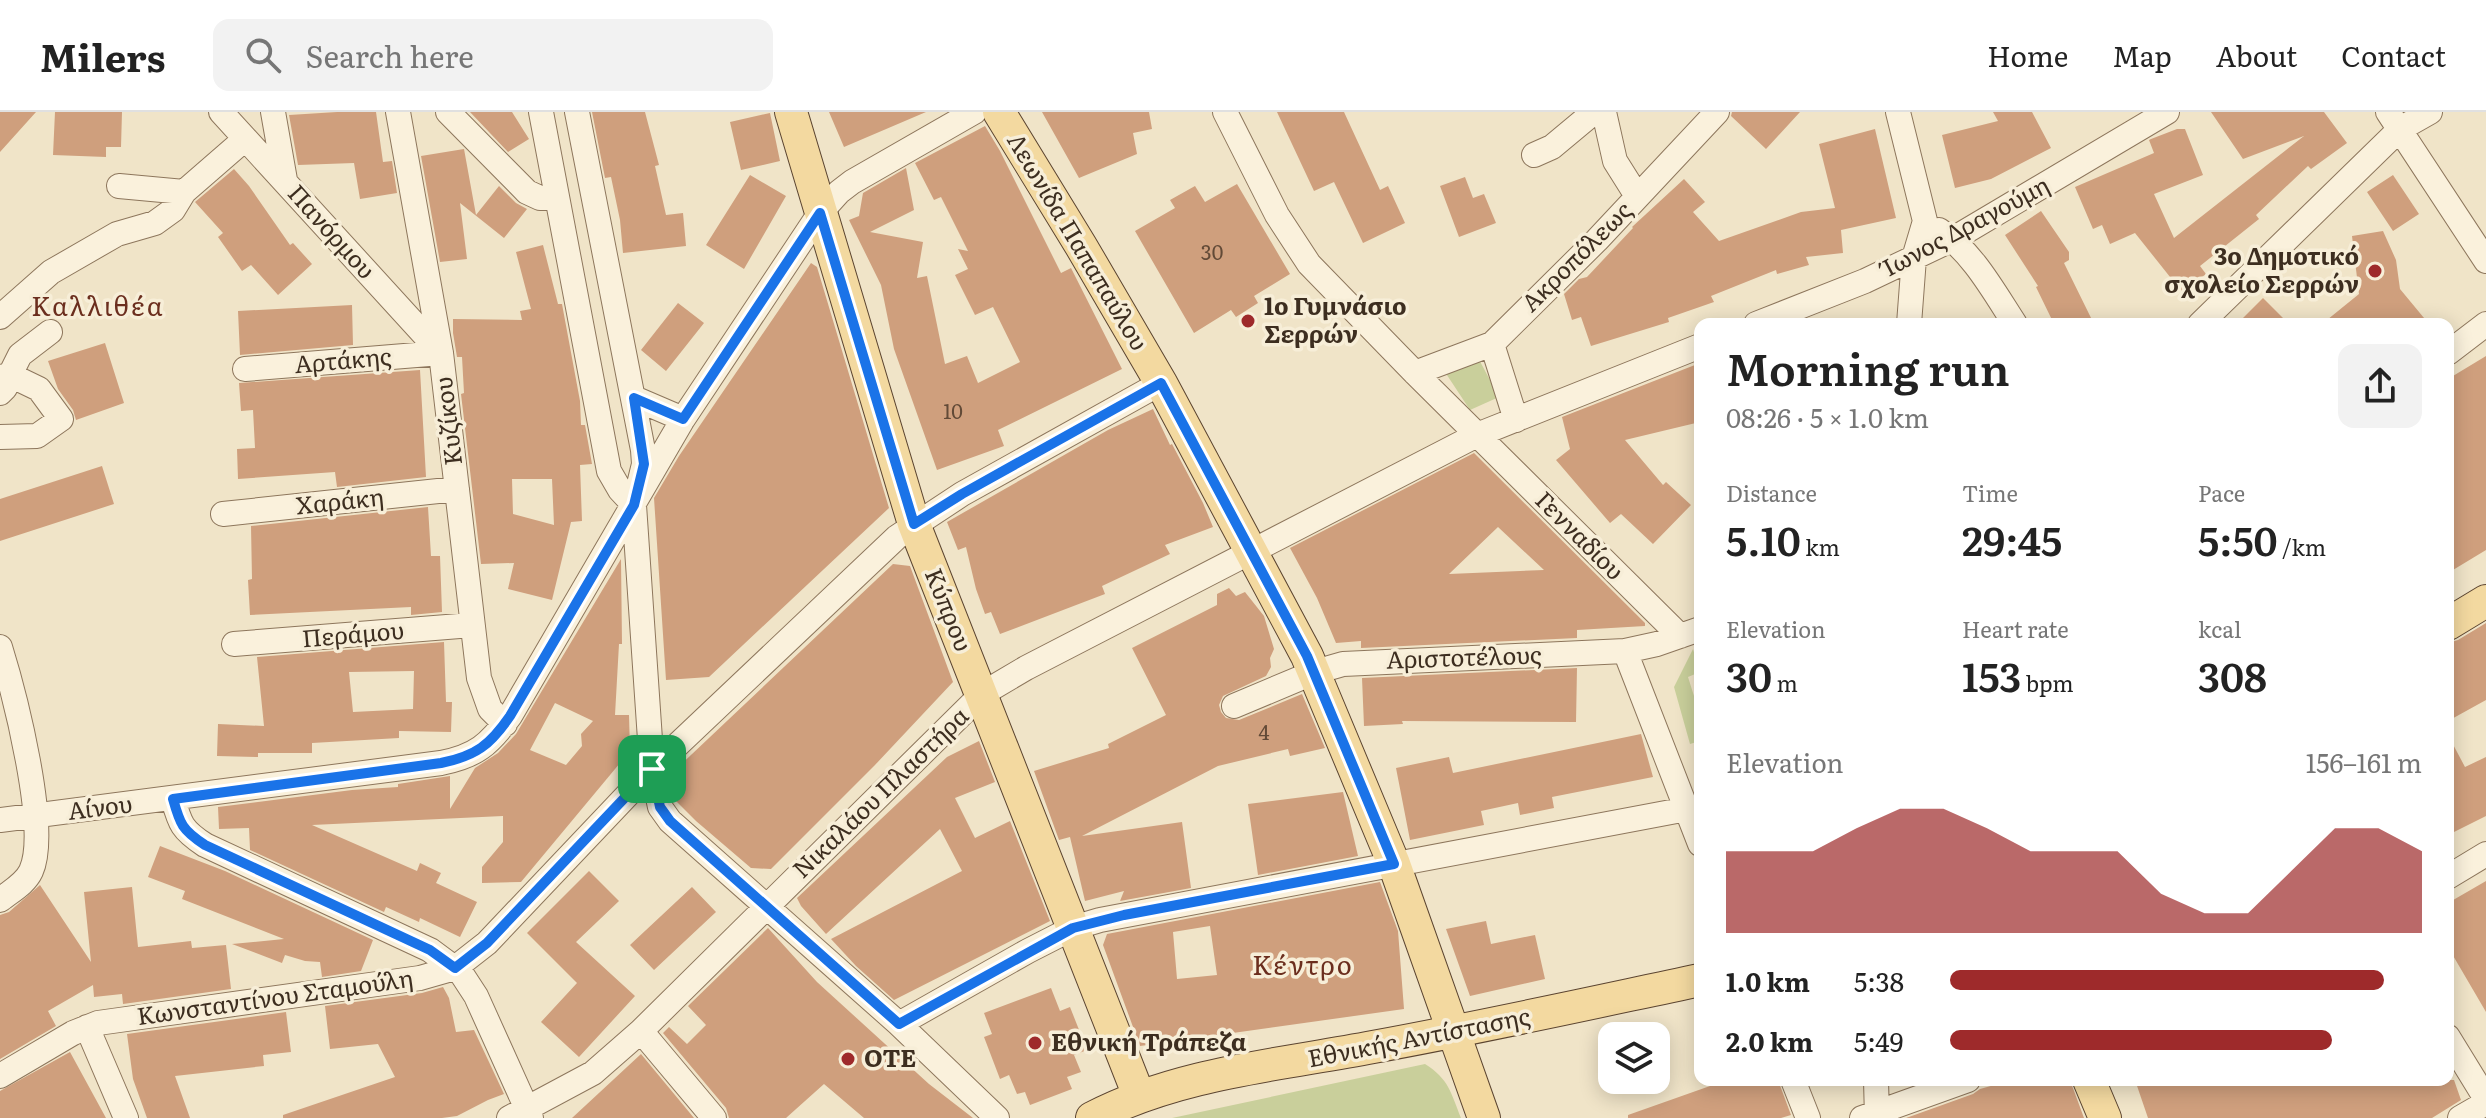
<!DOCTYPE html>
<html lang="en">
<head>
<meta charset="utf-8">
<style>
  :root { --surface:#fff; --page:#f2f2f2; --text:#222; --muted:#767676; --line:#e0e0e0; --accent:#9e2a2b }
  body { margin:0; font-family:Literata,serif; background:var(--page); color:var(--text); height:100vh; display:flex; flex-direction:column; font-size:30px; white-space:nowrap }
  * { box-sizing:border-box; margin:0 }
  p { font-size:26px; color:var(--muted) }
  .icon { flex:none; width:44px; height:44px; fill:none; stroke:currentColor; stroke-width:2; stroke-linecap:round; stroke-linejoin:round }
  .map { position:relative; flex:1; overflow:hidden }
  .panel { position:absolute; left:1694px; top:206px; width:760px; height:768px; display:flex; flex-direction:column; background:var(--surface); border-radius:16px; box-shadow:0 4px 20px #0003 }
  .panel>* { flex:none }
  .controls { position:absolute; left:1598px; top:910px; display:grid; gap:16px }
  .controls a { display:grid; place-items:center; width:72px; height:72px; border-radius:16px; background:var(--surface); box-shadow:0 4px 20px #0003; font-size:40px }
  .pin { position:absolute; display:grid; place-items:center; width:68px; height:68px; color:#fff; margin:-34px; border-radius:16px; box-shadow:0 4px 12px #0006 }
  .round { display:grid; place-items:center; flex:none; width:84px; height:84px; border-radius:16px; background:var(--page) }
  .overview { display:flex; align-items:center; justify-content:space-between; height:136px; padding:0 32px }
  h1 { font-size:44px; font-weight:600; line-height:60px }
  .figures { display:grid; grid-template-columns:repeat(3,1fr); gap:12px; height:136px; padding:8px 32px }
  .figures div { display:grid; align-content:center }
  .figures b { font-size:40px; font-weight:600 }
  .figures small { font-size:22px; font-weight:400 }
  .figures p { font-size:22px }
  .chart { height:224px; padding:16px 32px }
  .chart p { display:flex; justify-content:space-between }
  .chart svg { width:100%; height:144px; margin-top:8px; fill:var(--accent); opacity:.7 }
  ul { padding:0 32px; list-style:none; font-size:26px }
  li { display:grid; grid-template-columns:128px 96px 1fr; align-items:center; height:60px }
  li i { height:20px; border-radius:10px; background:var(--accent) }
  header { display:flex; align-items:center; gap:48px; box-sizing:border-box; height:112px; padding:0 40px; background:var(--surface); border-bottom:2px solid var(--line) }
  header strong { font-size:38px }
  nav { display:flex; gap:44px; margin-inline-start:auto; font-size:28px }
  .search { width:560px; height:72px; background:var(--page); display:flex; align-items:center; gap:20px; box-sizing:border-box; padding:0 28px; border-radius:16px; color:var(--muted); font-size:30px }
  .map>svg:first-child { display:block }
</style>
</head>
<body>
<header>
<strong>Milers</strong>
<div class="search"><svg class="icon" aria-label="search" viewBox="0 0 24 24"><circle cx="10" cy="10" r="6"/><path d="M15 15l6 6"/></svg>Search here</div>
<nav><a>Home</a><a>Map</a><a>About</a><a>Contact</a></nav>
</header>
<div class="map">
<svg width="2486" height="1006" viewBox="0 0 2486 1006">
  <rect width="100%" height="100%" fill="#f0e4c8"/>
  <path fill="#c9cf9b" d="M1475,240L1499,285L1470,298L1443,257Z
    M1693,537L1700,560L1688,565L1700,603V629L1690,632L1674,575Z
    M1425,952C1449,967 1451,981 1461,1006H1172Z"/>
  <path fill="#cf9f7d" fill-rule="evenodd" d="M0,0H36L0,40Z
    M55,0H122L121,35H106V45L53,43Z
    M337,0H376L383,50L392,49L397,81L360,87L354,51L298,53L289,3Z
    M470,0H512L529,27L508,40Z
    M592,0H645L659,53L655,54L666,103L683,101L686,134L623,141L620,108L611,65L605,66Z
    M829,0H926L844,35Z
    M1042,0H1149L1152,17L1133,21L1137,42L1079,66Z
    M1277,0H1344L1380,78L1388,74L1405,111L1363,131L1334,70L1314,79Z
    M1732,0H1800L1766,37L1731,4Z
    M1993,0H2032L2051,36L1991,67L1955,76L1942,23L1998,9Z
    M2211,0H2324L2347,31L2311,57L2308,54L2256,103L2259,107L2200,154L2206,162L2182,180L2135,121L2110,132L2102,113L2093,117L2075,75L2154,41L2149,28L2151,27L2177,17H2185L2203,63L2154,82L2174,126L2304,24L2243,47Z
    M770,1L780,49L741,58L730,10Z
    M985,14L1000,39L1061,161L1071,156L1122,257L998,318L1004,334L937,358L894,237L881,173L849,108L859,104L863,81L906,56L914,98L870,120L923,130L917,166L927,164L945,252L967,244L978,271L1020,250L993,195L975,203L955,163L968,157L958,137L968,139L941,85L934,88L915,51Z
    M1875,17L1896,106L1841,118L1843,141L1806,145L1809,153L1777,162L1776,158L1711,184L1714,190L1668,206L1669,210L1591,234L1581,205L1572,208L1564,182L1579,167L1587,165L1633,116L1632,115L1684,67L1705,90L1693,100L1719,129L1801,100L1835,96L1819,32Z
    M464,37L476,103L499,74L516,91L527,97L504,126L460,91L467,147L440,150L421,44Z
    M234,57L249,74L290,133L293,131L312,152L278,183L251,153L242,159L218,125L223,121L195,90Z
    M750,63L786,84L744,157L706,133Z
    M2393,63L2419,102L2393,119L2367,80Z
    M1465,65L1473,86L1484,82L1496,111L1459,125L1440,74Z
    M1237,72L1290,162L1254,184L1258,191L1236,205L1231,198L1194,221L1135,119L1175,96L1170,88L1195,74L1205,90Z
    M2041,99L2069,140V148L2064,151L2094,212H2054L2036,175L2038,174L2005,123Z
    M2383,119L2396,148L2400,177L2429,212H2322L2359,182L2352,124Z
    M543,133L558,192H562L580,289L581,313H585L592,352L580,353L582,409L571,410L552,488L508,477L514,451L481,452L461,282L464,281L462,245H457L453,221V207L522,208L520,199L531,197L516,140ZM512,367H552L554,413L513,402Z
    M811,151L817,155L889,396L709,565L666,568L654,386L679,344Z
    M2263,186L2289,212H2237Z
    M678,191L704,211L666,259L641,238Z
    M352,193L353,233L240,243L238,199Z
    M105,231L124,291L76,308L73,298L58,277L48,249Z
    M2486,244V438L2448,461V267Z
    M1700,251V310L1625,328L1663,373L1666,370L1691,393L1653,432L1621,402L1610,411L1556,348L1570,337L1562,305Z
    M420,258L426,365L337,375L335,360L238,367L237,337L255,336L253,298L241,299L239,271Z
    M1153,297L1170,333L1172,332L1203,391L1213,415L1165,433L1170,442L1102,474L1105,482L1000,522L991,500L985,502L976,477L966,435L958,438L947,410L1108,318Z
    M1474,341L1645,511V514L1577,518V526L1361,536V529L1336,531L1317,486L1290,436ZM1498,415L1544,458L1449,462Z
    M102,354L114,392L0,429V387Z
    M428,395L431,444H440L442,500L411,503V495L250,503L248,468L252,467L251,414Z
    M621,447L622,532H619L615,603H629L630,639L521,770L482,771V755L503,730V704L312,713L417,759L420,751L441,761L436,771L477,790L460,825L420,806L419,810L386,795L384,800L250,738L249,716L219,717L218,695L352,678L398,675V672L450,664V697L475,656L498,641L516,622ZM555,591L593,609L581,622L582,634L566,653L530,638Z
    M893,452L910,454L953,570L875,653L771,757L751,756L696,709L673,686V660Z
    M1229,476L1236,484L1245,480L1264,504L1274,537L1270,546L1271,555L1266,564L1223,584L1219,593L1221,600L1226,606L1239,608L1302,582L1325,636L1290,644L1288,637L1218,654L1082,724L1182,710L1191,776L1120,789L1124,779L1085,789L1070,725L1059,728L1034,659L1109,636L1108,632L1166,603L1132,536L1217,493V482Z
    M2486,511V588L2448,609V531L2458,528Z
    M444,530L446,590H452L451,620L399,619V626L312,631V641H258V645L217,644L218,612L264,614L257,545ZM414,559L413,597L353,600L349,560Z
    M1577,556L1576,610L1402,609L1403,612L1364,614L1362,566Z
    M1641,622L1653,665L1552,685L1554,696L1520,703L1518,691L1481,699L1484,713L1410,728L1396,656L1449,645L1453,661Z
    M2448,623L2465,655L2486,645V704L2448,723Z
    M979,629L995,670L955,686L975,726L1010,709L1050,809L894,888L856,854L831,827L962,759L940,717L826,822L801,794L797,786L947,645Z
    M1343,680L1358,744L1258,763L1248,692Z
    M160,734L225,759L373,828L361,859L322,865L320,850L305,849L285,843L282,851L232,832L284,827L182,787L185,779L148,765Z
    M589,759L619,789L576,830L635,884L579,945L541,910L577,871L527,821Z
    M2486,769V900L2448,835V791Z
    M1380,770L1398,819L1404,897L1140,934L1103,833L1107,822ZM1210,814L1217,863L1177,867L1173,820Z
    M40,773L91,850L84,780L132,775L138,835L191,829L192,836L226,833L231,877L123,892L122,882L94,885L93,873L48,899L56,914L0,947V803L9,800Z
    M692,775L716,800L654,858L630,833Z
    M1486,809L1491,832L1535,823L1545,867L1470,884L1446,817Z
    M768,816L817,870L929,972L973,1006H864L824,972L786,1006H729L726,996L663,921L669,915L687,932L706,913L688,894Z
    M443,875L449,886L456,920L474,918L504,982L488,988L457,1004L442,1006H283V1003L395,965L378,932L330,937L325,894L422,881Z
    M1051,876L1060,899L1070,895L1087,938L1074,943L1081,960L1067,965L1072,977L1030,993L1025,980L1017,982L1009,963L1000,967L984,925L992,922L984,901Z
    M286,900L291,940L263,943L264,954L175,964L190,1006H147L133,967L127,922Z
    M70,940L106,1006H0V979Z
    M641,942L694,1006H572Z
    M1727,968H1778L1791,1003L1781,1006H1628V1003Z
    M2012,968H2070L2084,1006H1906L1973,982L1980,977Z
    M2135,968H2454L2461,988L2432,1006H2148Z"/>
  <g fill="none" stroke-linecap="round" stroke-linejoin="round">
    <g stroke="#8d765c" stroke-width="26">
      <path id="minor" d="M221,0L441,241
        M273,0L285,68
        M398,0L441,241L479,566L490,597L505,612
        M448,0L527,80L540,86H557
        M541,0L609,359L620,378L634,393
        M577,0L643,338L644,352L634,393L652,657L660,695L670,709L899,912L997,1006
        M1225,0L1277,103L1309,152L1415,261L1680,524
        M1604,0L1615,49L1637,84
        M1898,0L1925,109L1914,146L1909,212
        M2388,0L2486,149
        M1534,43L1552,35L1594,0
        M119,74L184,80L245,27
        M1939,118C1972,139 1994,180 2015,212
        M0,205L51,160L117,122L155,111L173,98L184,80
        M1756,212L1865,169L1953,127L2167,0
        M2200,212L2400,17L2430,0
        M2448,241L2486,212
        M245,257L441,241
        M1415,261L1492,232
        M0,265L10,263L20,243L50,220
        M0,281L5,276L10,263L39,277L61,307L37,324L0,325
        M634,286L683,307
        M1516,308L1492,232L1597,128L1717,0
        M223,402L457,377
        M234,532L472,513
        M0,535C14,580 50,718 31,759C25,772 11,779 0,788
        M1625,539L1700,732
        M1234,594L1315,560L1343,552L1625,539L1657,532L1700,517
        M173,687C180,712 182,718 205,733L430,838L461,861L476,884L531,1006
        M0,708L441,651C476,644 489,633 510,604L683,307L820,101L839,80L852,70L974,0
        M2448,765L2486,742
        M899,912L1028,839L1073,816L1100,808L1687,697
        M87,915L126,1006
        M641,919L714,1006
        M2448,925L2486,987
        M0,964L73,921L98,911L420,866L455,856L487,831L652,657L897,425L962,382L1161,271
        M1793,968L1808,1006
        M1876,968L1877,1006
        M509,1006L593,961L641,919L982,582L1026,556L1477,323L1700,234
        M1862,1006L1968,968
        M2460,1006L2486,991"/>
    </g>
    <g stroke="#5b4430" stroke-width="34">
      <path id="major" d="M791,0L914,412L1139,984
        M999,0L1081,134L1161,271L1307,544L1394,752L1484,1006
        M2448,512L2486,489
        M2089,968L2105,1006
        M1092,1006C1178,961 1279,953 1373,935C1483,915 1591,891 1700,868"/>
    </g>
    <use href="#minor" stroke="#faf1dc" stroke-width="24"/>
    <use href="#major" stroke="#f3d9a0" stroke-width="32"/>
  </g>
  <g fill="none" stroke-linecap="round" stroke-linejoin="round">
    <g stroke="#fff" stroke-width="16">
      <path id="route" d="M820,101L914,412L962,382L1161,271L1307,544L1394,752L1124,803L1073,816L899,912L670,709L660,695L652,657L487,831L455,856L430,838L205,733C182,718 180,712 173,687L441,651C476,644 490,633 510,604L634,393L644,352L634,286L683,307Z"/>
    </g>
    <use href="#route" stroke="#1a73e8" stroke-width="10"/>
  </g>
  <g fill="#9e2a2b" stroke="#f7eed8" stroke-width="3">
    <circle cx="2375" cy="159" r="8"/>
    <circle cx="1248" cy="209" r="8"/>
    <circle cx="1035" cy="931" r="8"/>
    <circle cx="848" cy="947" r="8"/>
  </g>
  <g text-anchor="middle" stroke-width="7" stroke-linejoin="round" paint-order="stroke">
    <g font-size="20" fill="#624a37">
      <text x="1212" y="148">30</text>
      <text x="953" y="307">10</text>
      <text x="1264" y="628">4</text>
    </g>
    <g font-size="24" fill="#3d2e20" stroke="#f7eed8">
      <text transform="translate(1966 115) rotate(-28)" y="8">Ίωνος Δραγούμη</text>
      <text transform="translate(331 120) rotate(48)" y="8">Πανόρμου</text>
      <text transform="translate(1077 130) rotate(59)" y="8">Λεωνίδα Παπαπαύλου</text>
      <text transform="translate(1577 145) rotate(-45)" y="8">Ακροπόλεως</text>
      <text transform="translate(343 249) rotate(-5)" y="8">Αρτάκης</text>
      <text transform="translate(449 309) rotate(-97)" y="8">Κυζίκου</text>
      <text transform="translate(340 390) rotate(-6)" y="8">Χαράκη</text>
      <text transform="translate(1579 424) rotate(45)" y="8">Γενναδίου</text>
      <text transform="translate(948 498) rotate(68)" y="8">Κύπρου</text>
      <text transform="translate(353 523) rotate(-5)" y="8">Περάμου</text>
      <text transform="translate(1464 546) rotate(-2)" y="8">Αριστοτέλους</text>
      <text transform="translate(881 681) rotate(-44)" y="8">Νικαλάου Πλαστήρα</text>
      <text transform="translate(100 696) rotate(-7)" y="8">Αίνου</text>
      <text transform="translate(275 886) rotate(-8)" y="8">Κωνσταντίνου Σταμούλη</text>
      <text transform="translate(1419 926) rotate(-11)" y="8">Εθνικής Αντίστασης</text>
    </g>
    <g font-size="24" font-weight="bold" fill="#3d2e20" stroke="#f7eed8" text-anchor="start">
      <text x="2359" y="153" text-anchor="end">3ο Δημοτικό<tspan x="2359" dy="28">σχολείο Σερρών</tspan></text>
      <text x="1264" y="203">1ο Γυμνάσιο<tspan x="1264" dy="28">Σερρών</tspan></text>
      <text x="1051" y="939">Εθνική Τράπεζα</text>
      <text x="864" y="955">ΟΤΕ</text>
    </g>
    <g font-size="26" letter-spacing="2" fill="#6b2e1e" stroke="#f7eed8">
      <text x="98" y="204">Καλλιθέα</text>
      <text x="1303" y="863">Κέντρο</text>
    </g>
  </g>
</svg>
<div class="controls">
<a><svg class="icon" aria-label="layers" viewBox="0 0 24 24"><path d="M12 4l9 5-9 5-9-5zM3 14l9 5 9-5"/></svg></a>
</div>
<div class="pin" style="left:652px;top:657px;background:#1e9e55"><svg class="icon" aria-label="arrive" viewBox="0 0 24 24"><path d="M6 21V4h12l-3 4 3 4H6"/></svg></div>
<section class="panel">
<div class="overview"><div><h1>Morning run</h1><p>08:26 · 5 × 1.0 km</p></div><a class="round"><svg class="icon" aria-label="share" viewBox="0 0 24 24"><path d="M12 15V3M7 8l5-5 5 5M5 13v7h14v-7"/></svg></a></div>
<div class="figures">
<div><p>Distance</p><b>5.10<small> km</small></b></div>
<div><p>Time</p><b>29:45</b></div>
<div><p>Pace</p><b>5:50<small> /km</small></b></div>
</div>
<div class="figures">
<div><p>Elevation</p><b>30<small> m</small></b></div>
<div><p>Heart rate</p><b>153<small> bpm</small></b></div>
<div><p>kcal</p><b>308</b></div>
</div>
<div class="chart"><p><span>Elevation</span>156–161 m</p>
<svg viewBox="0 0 160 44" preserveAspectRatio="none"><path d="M0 44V19L10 19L20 19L30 12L40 6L50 6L60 12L70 19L80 19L90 19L100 32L110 38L120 38L130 25L140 12L150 12L160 19V44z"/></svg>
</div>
<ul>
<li><b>1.0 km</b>5:38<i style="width:92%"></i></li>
<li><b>2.0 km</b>5:49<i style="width:81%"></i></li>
</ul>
</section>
</div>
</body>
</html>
